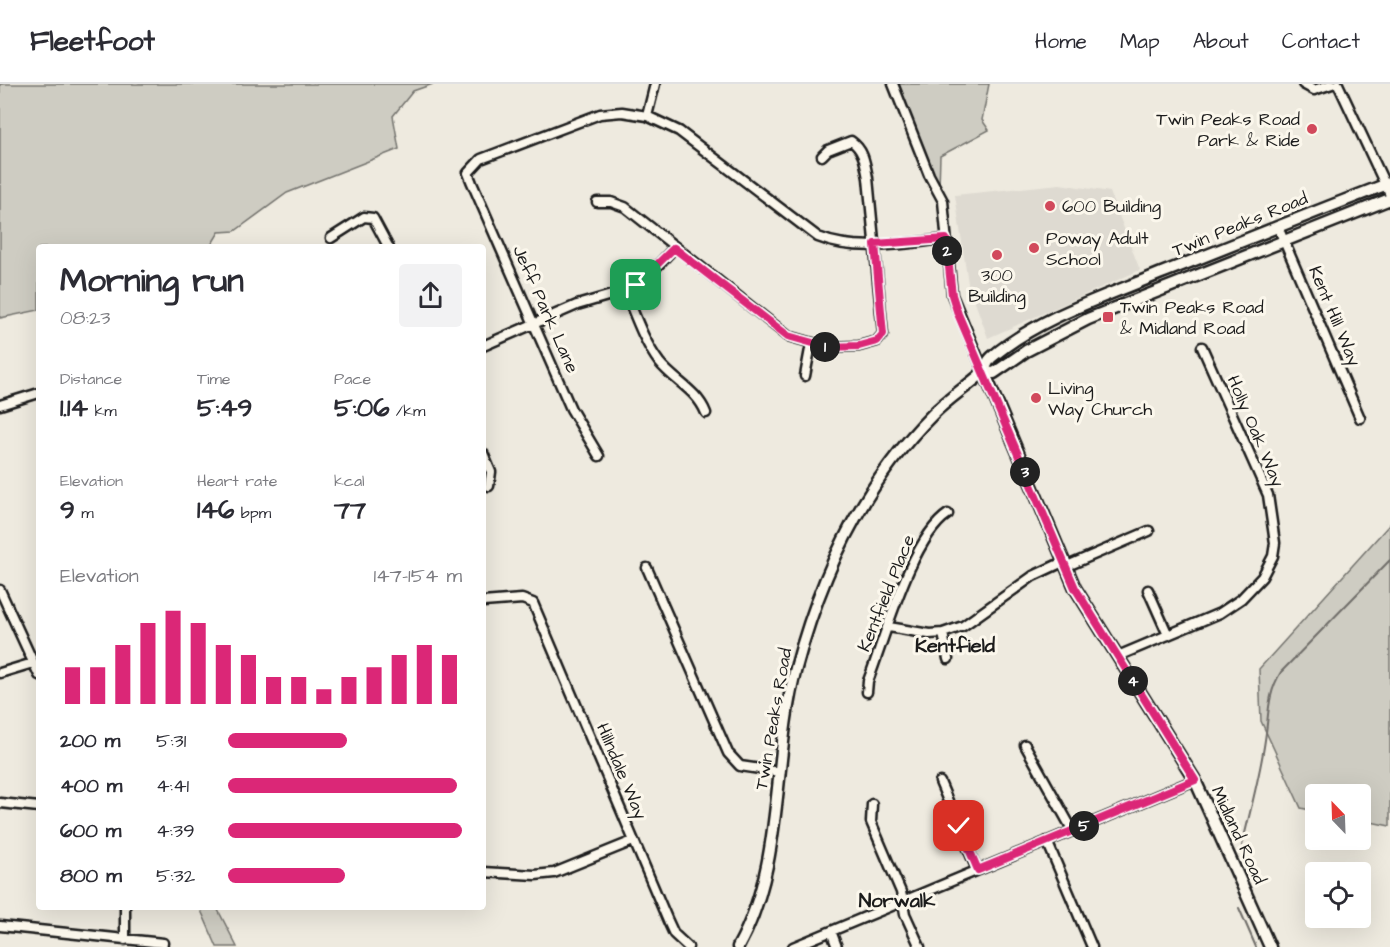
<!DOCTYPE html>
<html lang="en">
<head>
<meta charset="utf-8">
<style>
  :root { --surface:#fff; --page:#f2f2f3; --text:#2b2b33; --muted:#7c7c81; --line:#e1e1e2; --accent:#db2777 }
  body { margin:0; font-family:"Architects Daughter",sans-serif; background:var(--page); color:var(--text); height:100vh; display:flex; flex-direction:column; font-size:22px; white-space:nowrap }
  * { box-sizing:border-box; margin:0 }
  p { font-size:20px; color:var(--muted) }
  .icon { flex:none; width:33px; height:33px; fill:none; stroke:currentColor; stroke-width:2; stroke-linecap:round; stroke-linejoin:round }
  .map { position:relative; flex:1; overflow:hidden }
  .details { position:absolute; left:36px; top:160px; width:450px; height:666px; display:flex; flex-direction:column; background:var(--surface); border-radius:6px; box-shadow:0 6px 24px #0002 }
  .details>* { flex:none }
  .needle { width:39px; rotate:337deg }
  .tools { position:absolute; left:1305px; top:700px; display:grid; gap:12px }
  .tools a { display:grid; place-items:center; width:66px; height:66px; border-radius:6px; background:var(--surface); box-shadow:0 6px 24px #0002; font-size:30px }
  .pin { position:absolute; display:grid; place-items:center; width:51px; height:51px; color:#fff; margin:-26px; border-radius:12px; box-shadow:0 3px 9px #0006 }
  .km { position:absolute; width:30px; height:30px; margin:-15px; border-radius:50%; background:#222; color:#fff; font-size:16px; line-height:30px; text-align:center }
  .round { display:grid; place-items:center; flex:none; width:63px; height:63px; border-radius:6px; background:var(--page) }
  .headline { display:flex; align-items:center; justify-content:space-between; height:102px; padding:0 24px }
  h1 { font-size:33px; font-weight:700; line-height:45px }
  .stats { display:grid; grid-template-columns:repeat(3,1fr); gap:9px; height:102px; padding:6px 24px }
  .stats div { display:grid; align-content:center }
  .stats b { font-size:26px; font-weight:700 }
  .stats small { font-size:16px; font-weight:400 }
  .stats p { font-size:16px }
  .chart { height:168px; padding:12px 24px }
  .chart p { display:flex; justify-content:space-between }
  .chart svg { width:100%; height:108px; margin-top:6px; stroke:var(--accent); stroke-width:6 }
  ul { padding:0 24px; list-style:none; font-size:20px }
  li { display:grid; grid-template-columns:96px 72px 1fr; align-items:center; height:45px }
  li i { height:15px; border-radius:8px; background:var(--accent) }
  header { display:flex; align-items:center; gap:36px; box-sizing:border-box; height:84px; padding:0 30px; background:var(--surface); border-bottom:2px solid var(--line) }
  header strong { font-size:28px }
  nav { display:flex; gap:33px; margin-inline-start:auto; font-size:21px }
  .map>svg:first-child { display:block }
</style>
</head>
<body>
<header>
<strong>Fleetfoot</strong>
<nav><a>Home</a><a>Map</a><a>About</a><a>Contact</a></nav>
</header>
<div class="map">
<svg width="1390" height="863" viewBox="0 0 1390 863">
  <rect width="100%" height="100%" fill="#eeeadf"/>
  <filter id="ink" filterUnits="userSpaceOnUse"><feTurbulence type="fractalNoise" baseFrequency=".0167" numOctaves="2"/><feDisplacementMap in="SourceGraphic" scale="12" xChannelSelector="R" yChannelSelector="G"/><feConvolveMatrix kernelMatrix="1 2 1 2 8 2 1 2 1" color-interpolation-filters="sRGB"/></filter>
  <g filter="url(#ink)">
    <path fill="#dedad1" d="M1060,100L1110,108L1140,186L988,254L968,199L955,111Z"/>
    <path fill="#ceccc2" stroke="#75746f" stroke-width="1.5" d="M0,0H433L413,7L393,32L399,65L287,109L235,147L219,148L210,163L39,164V226L0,234Z
      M893,0H989L982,36L989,46L940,72L939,104Z
      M1390,440V742L1361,736L1360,711H1316L1315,727L1301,724L1261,637L1259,585Z
      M200,824H217L237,863H217Z"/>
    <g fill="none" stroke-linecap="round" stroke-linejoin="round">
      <path stroke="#6f6d69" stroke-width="2" d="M1242,762C1250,727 1260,692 1265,656C1269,631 1267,610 1281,588L1390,476
        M1239,824L1256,863"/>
      <g stroke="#1c1c1c" stroke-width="13">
        <path id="minor" d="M893,0L929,91L943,117L952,211L984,288
          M1303,0L1314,6L1332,0
          M1338,0L1390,111
          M647,32L655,0
          M597,118H611L625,123L788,252L827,263L859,262L877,257L883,250L868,94C865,79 864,66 851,57L828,66L822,72
          M1278,143L1360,334
          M331,154L364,133L373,134L389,164
          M625,207C635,231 644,258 659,278C674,297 697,306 706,329
          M483,262L577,221L625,207L647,193L674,164
          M805,292L811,260
          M0,321L39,309
          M483,369L491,388L489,402
          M599,372L571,325L472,99L468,89L481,75L600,30L622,28L647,32L679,47L818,153C857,169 905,159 946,155
          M1065,483L1149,447
          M647,484L728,669L740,682L780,688
          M0,506L39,591
          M1148,506L1168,551
          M483,518L522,515L533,519L668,837L674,850L688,863
          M889,543L929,550L943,549L963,542L1033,492L1063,478
          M943,549L948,575
          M1118,572L1220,529L1241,515L1262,493L1273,472L1275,459L1268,411L1202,263
          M0,589L33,579
          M867,608L868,597C885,554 911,454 948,430
          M1025,661L1073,747
          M940,698L977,786
          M0,719L39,723
          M872,720L871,738L901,808L905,830L920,863
          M1047,757L1092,863
          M483,788L535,791L554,789L633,757
          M0,842L163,859
          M831,847L837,863
          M125,856V824
          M793,863L1195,696"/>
      </g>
      <g stroke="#1c1c1c" stroke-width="15">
        <path id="major" d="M984,288L1075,504L1195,696L1270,863
          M984,288L994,289L1026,267L1088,235L1390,115
          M738,863C785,779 772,675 796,584C821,490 864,399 933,330C948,315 965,304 980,291C986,286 986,278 992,273C1036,235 1106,212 1159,190C1236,160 1313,128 1390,99"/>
      </g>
      <use href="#minor" stroke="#fbf7ec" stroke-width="8"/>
      <use href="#major" stroke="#fbf7ec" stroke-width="10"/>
    </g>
  </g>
  <g fill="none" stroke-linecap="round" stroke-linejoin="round" filter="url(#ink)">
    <g stroke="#fff" stroke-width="12">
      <path id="route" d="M636,201L674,164L788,252L827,263L859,262L877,257L883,250L875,160L946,155L952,211L958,230L1075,504L1195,696L978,786L959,742"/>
    </g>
    <use href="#route" stroke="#db2777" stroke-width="8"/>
  </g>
  <g fill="#d1495b" stroke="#fbf7ec" stroke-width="2">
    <circle cx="1312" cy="45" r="6"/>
    <circle cx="1050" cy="122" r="6"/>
    <circle cx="1034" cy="164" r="6"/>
    <circle cx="997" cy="171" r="6"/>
    <rect x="1102" y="227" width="12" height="12" rx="3"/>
    <circle cx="1036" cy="314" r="6"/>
  </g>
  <g text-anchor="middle" stroke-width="6" stroke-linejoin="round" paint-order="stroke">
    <g font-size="18" fill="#1c1c1c" stroke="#fbf7ec" text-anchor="start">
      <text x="1300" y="41" text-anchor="end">Twin Peaks Road<tspan x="1300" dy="21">Park &amp; Ride</tspan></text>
      <text x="1062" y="128">600 Building</text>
      <text x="1046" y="160">Poway Adult<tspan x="1046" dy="21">School</tspan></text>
      <text x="997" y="197" text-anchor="middle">300<tspan x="997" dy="21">Building</tspan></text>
      <text x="1120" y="229">Twin Peaks Road<tspan x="1120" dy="21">&amp; Midland Road</tspan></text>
      <text x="1048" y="310">Living<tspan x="1048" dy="21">Way Church</tspan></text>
    </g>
    <g font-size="18" fill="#1c1c1c" stroke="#fbf7ec">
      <text transform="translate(1240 140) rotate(-22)" y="6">Twin Peaks Road</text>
      <text transform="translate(546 225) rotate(66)" y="6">Jeff Park Lane</text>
      <text transform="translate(1335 232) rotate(67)" y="6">Kent Hill Way</text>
      <text transform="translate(1256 347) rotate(67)" y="6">Holly Oak Way</text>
      <text transform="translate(886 509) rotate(-68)" y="6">Kentfield Place</text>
      <text transform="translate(773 635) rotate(-80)" y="6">Twin Peaks Road</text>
      <text transform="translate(622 687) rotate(67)" y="6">Hillndale Way</text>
      <text transform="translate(1239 751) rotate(65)" y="6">Midland Road</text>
    </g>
    <g font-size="20" font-weight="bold" fill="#1c1c1c" stroke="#fbf7ec">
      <text x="955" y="568">Kentfield</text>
      <text x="897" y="823">Norwalk</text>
    </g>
  </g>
</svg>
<div class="tools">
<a><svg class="needle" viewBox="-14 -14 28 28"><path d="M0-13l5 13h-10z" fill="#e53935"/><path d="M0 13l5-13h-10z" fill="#7c7c81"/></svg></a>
<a><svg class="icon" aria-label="locate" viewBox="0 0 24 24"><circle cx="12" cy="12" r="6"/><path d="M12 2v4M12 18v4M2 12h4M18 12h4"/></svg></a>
</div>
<div class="pin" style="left:636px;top:201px;background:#1e9e55"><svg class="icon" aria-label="arrive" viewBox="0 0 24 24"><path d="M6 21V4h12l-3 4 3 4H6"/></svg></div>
<div class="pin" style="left:959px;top:742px;background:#d93025"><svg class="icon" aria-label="check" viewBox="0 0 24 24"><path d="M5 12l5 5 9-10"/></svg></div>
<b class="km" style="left:825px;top:263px">1</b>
<b class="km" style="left:947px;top:167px">2</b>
<b class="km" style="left:1025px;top:388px">3</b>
<b class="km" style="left:1133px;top:597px">4</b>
<b class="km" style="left:1084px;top:742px">5</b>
<section class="details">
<div class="headline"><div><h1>Morning run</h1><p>08:23</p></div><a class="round"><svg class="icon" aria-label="share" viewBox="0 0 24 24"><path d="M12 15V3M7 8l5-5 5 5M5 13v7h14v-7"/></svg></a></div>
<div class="stats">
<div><p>Distance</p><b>1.14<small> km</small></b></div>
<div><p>Time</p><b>5:49</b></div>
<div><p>Pace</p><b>5:06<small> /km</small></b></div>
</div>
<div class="stats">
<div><p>Elevation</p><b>9<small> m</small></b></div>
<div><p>Heart rate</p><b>146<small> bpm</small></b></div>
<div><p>kcal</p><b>77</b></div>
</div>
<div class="chart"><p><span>Elevation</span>147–154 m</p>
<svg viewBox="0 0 160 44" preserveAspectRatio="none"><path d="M5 44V29M15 44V29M25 44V20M35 44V11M45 44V6M55 44V11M65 44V20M75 44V24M85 44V33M95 44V33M105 44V38M115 44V33M125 44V29M135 44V24M145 44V20M155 44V24"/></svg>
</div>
<ul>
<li><b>200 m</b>5:31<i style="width:51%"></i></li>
<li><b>400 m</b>4:41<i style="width:98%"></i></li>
<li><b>600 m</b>4:39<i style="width:100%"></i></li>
<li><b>800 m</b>5:32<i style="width:50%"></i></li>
</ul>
</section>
</div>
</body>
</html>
